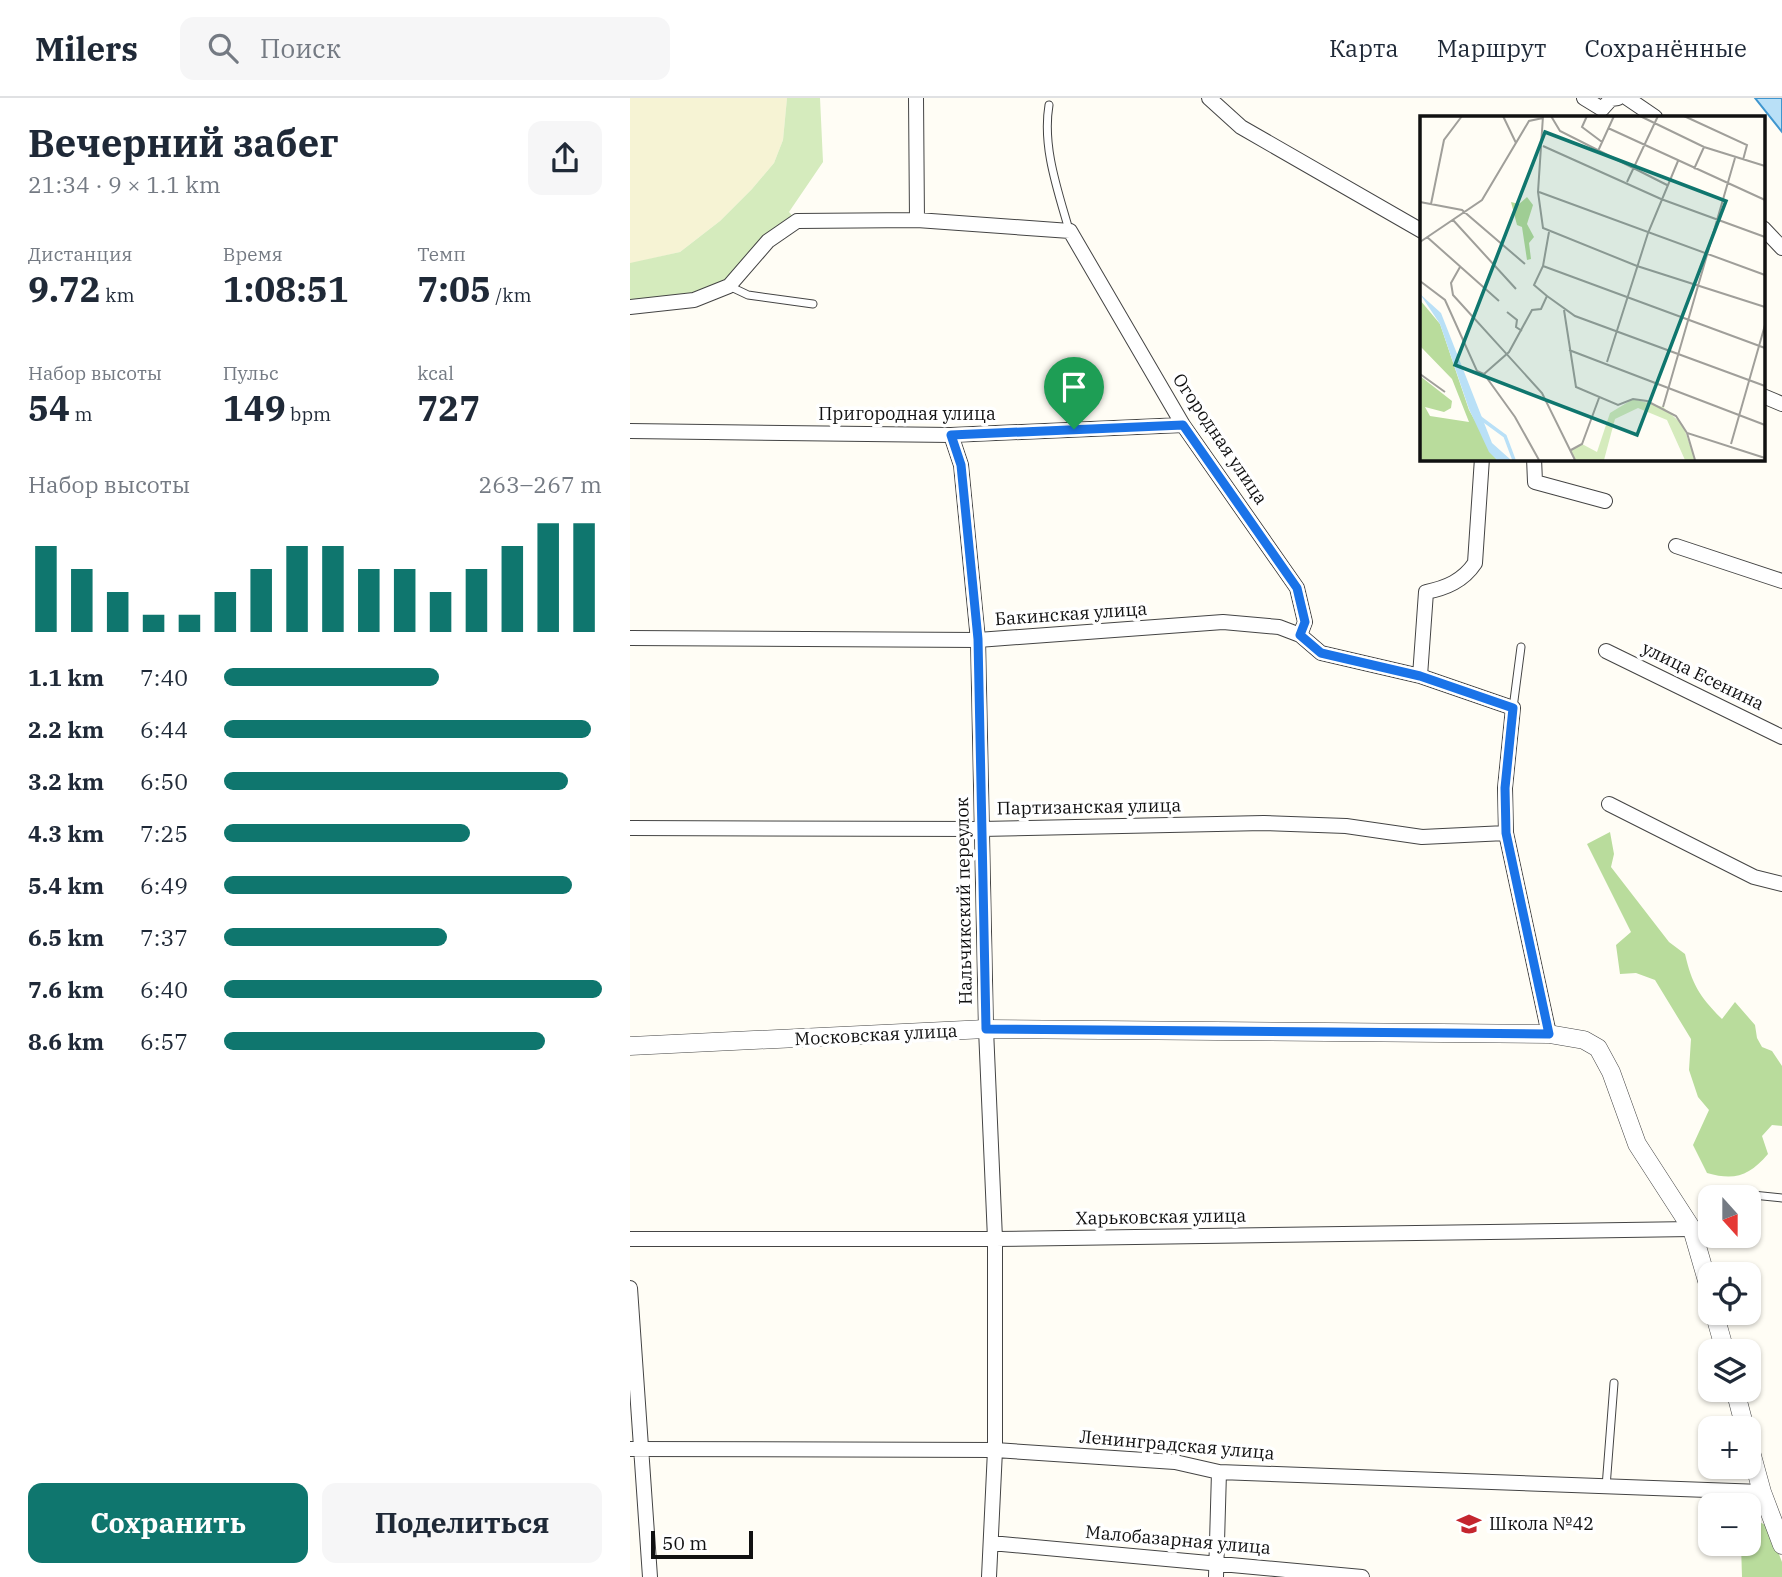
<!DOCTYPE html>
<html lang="ru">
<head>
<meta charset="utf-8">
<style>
  :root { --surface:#fff; --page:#f6f6f7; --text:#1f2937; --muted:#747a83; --line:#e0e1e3; --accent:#0f766e }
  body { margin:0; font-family:"IBM Plex Serif",serif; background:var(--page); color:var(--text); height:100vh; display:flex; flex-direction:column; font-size:26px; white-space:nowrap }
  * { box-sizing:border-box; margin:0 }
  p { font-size:23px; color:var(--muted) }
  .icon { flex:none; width:38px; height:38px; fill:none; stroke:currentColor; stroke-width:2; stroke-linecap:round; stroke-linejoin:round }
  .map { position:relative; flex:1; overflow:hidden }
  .side { display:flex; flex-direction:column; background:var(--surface); width:630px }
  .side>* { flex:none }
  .needle { width:46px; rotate:159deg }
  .buttons { position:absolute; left:1068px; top:1087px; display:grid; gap:14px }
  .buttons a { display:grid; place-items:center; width:63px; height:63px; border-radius:14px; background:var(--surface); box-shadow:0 2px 5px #0004; font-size:35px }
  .scale { position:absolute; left:21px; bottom:18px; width:102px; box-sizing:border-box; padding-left:7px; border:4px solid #111; border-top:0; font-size:19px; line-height:24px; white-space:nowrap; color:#111; -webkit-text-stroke:5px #fff; paint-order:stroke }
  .pin { position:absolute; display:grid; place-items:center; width:60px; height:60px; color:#fff; margin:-72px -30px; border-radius:50% 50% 50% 0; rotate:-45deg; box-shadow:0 0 7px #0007 }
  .pin .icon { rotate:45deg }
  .round { display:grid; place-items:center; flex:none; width:74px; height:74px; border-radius:14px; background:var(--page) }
  .summary { display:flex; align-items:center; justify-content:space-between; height:119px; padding:0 28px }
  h1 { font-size:38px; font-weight:800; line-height:52px }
  .figures { display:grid; grid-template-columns:repeat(3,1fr); gap:10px; height:119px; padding:7px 28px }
  .figures div { display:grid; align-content:center }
  .figures b { font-size:35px; font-weight:800 }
  .figures small { font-size:19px; font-weight:400 }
  .figures p { font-size:19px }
  .chart { height:196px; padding:14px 28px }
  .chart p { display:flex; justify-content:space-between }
  .chart svg { width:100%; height:126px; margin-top:7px; stroke:var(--accent); stroke-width:6 }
  .primary-button { display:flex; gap:14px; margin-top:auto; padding:14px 28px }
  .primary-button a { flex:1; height:80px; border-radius:14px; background:var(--accent); color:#fff; font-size:28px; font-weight:800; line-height:80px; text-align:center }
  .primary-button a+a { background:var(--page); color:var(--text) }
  ul { padding:0 28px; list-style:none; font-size:23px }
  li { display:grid; grid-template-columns:112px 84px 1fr; align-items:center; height:52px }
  li i { height:18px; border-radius:9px; background:var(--accent) }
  header { display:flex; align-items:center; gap:42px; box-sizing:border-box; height:98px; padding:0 35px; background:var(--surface); border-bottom:2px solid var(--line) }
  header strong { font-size:33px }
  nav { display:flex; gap:38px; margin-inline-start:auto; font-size:24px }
  .search { width:490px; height:63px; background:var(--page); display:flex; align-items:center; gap:18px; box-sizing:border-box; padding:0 24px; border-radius:14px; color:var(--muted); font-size:26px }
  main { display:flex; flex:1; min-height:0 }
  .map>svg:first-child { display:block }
</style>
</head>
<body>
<header>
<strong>Milers</strong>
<div class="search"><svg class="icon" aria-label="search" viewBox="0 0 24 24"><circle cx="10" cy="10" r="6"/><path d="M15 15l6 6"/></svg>Поиск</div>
<nav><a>Карта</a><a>Маршрут</a><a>Сохранённые</a></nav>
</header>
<main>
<section class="side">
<div class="summary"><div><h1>Вечерний забег</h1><p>21:34 · 9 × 1.1 km</p></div><a class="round"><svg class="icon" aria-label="share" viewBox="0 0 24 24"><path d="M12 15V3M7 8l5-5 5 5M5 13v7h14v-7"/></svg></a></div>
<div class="figures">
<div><p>Дистанция</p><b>9.72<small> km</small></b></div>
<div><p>Время</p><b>1:08:51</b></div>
<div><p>Темп</p><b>7:05<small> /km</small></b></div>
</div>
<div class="figures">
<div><p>Набор высоты</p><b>54<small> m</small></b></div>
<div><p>Пульс</p><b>149<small> bpm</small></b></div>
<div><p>kcal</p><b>727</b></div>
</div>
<div class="chart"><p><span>Набор высоты</span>263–267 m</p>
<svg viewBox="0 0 160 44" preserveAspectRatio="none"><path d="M5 44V14M15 44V22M25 44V30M35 44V38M45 44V38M55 44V30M65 44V22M75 44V14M85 44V14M95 44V22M105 44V22M115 44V30M125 44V22M135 44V14M145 44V6M155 44V6"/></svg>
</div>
<ul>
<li><b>1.1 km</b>7:40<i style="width:57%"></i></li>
<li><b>2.2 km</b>6:44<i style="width:97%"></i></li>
<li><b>3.2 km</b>6:50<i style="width:91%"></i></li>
<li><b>4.3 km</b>7:25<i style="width:65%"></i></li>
<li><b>5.4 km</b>6:49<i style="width:92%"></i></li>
<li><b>6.5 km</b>7:37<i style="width:59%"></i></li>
<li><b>7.6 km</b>6:40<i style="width:100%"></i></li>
<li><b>8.6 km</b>6:57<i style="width:85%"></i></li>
</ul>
<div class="primary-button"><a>Сохранить</a><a>Поделиться</a></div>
</section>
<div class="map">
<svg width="1152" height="1479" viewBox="0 0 1152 1479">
  <rect width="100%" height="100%" fill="#fffdf5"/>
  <path fill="#f6f3d4" d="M0,0H157L153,42L144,65L122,91L90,123L50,154L3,165H0Z"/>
  <path fill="#d5ebbd" d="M157,0H190L193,64L159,114L167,123L99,188L0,209V165L50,154L90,123L122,91L144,65L153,42Z"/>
  <path fill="#b9dc9c" d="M980,734L984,756L981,769L1039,844L1055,856C1062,886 1069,898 1092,921L1105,904L1125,927L1127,940L1132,949L1142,953L1152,968V1028L1142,1027L1132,1038L1138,1056C1119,1078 1105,1083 1077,1075L1063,1047L1079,1012L1068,999L1059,972L1061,941L1025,882L1006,875L990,876L986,847L1001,834L957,746Z
    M1118,1419L1138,1428L1152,1464V1479H1112L1111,1446H1118Z"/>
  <path fill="#b9e0f7" stroke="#3f96cf" stroke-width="2" d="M1125,0H1152V34Z"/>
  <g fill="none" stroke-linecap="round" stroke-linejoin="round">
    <g stroke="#444" stroke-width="9">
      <path id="service" d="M419,7C412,49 428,93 439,132
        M99,188L118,197L183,206
        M883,610L891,549
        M1111,1099L1113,1096L1152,1100
        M1062,1131L1080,1123
        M976,1389L984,1285"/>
    </g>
    <g stroke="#444" stroke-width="16">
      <path id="minor" d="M286,0L287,122
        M579,0L611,29L792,133
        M954,0L972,11L981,1L988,0
        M997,0L1025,19
        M1133,130L1152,150
        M0,209L64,202L99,188L138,143L167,123L287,122L440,133L553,327L667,490L675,524L670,537
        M1133,298L1152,306
        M0,333L321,337L553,327
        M321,337L331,367L348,542L356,931L365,1141V1352L359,1479
        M852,360L845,465C833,483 816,490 796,494L790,578L883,610L875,690L876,735L919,936
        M904,360L905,384L975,403
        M1046,448L1152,483
        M0,540L348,542L593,524L649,529L670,537L691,555L790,578
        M976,553L1152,639
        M979,706L1124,779L1152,786
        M0,730L351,731L634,725L716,728L792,739L876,735
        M0,1141H365L1062,1131
        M0,1190L20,1479
        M0,1351L365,1352L545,1364L589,1374L1132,1394
        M361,1445L732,1479
        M586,1479L589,1374"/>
    </g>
    <g stroke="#444" stroke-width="19">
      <path id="tertiary" d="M0,948L356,931L919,936L954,942L968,950L981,974L1007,1046L1062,1131L1080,1193
        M1084,1214L1095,1253
        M1105,1292L1115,1330
        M1118,1343L1132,1394L1152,1447"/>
    </g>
    <use href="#service" stroke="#fff" stroke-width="7"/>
    <use href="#minor" stroke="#fff" stroke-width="14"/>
    <use href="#tertiary" stroke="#fff" stroke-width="18"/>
  </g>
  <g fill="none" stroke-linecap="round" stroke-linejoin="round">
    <g stroke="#fff" stroke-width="14">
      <path id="route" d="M553,327L667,490L675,524L670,537L691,555L790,578L883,610L875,690L876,735L919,936L356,931L348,541L331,367L321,337Z"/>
    </g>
    <use href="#route" stroke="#1a73e8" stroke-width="9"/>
  </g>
  <defs>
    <g id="school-bare" transform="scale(1.89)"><path d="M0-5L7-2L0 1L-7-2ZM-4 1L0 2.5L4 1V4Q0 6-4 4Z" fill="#c4262e" stroke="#fff" stroke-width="2.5" paint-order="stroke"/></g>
  </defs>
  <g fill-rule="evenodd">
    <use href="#school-bare" x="839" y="1426"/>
  </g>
  <g text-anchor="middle" stroke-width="7" stroke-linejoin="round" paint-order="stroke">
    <g font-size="18" fill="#111" stroke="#fff">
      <text x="277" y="322">Пригородная улица</text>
      <text transform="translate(590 341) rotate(56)" y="6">Огородная улица</text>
      <text transform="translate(441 516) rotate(-4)" y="6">Бакинская улица</text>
      <text transform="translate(1073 578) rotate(26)" y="6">улица Есенина</text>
      <text transform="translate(459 709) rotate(-1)" y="6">Партизанская улица</text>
      <text transform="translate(334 803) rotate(-91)" y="6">Нальчикский переулок</text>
      <text transform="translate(246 937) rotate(-3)" y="6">Московская улица</text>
      <text transform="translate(531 1119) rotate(-1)" y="6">Харьковская улица</text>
      <text transform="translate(547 1347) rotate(5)" y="6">Ленинградская улица</text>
      <text transform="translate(548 1442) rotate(5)" y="6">Малобазарная улица</text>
    </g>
    <g font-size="18" fill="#111" stroke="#fff" text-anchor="start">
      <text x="859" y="1432">Школа №42</text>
    </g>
  </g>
  <g transform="translate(790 18)">
    <rect width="345" height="345" fill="#fffdf5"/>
    <path d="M213,283L243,291L263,309L275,344H265L247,304L218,292L195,303L184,344H155L151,334L162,328L177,336L190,297Z" fill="#d5ebbd"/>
    <path d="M107,81L113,89L107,108L114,121L109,127L111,143L107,144L102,111L97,109L91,86L99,88ZM0,184L20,208L49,294L77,344H0V260L32,285L31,292L24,296L5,291L10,300L49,306L32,263L0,230Z" fill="#b9dc9c"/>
    <path d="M0,178L21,197L72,327L91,344H77L69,336L49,293L20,208Z" fill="#b9e0f7"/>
    <path fill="none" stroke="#b9e0f7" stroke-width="3.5" d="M59,301L85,320L94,344"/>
    <path fill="none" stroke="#a09f9a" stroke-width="2" d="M83,0L96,27M123,0L118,76L123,112L217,150L345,191M131,0L140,15L247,69M167,0L162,11L182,26M220,0L284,31L345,50M264,0L327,29L323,44M188,12L345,84M123,30L241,83L345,121M178,35L194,0M274,53L284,31M207,66L238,0M119,76L345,159M0,86L42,94L105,148M11,88L24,24L42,0M33,104L96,173M7,121L79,185M0,126L62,84L109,5L123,2M123,150L345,232M40,151L31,167L33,179L122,277L155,344M0,165L25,184L57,255L64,258L95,301L119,344M127,180L155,200L345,270M144,194L156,271L198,289L213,283L227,285L256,300L267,317L345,342M87,196L97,204L96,211L102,215M149,234L345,309M187,246L228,117L258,45M0,258L25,276M64,258L89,236L112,194L121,193L127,180L114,169L123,150L129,116M243,291L315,42M267,317L275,344M311,328L345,209M151,334L162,328L179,282"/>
    <path fill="#0f766e" fill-opacity="0.15" stroke="#0f766e" stroke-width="3.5" d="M125,16L306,85L217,319L35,249Z"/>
    <rect width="345" height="345" fill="none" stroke="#111" stroke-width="3.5"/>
  </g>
</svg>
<div class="buttons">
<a><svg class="needle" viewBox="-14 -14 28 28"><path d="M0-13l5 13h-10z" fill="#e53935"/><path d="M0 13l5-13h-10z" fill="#747a83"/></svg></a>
<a><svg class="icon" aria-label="locate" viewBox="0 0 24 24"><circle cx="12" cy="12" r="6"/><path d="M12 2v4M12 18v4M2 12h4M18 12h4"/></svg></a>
<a><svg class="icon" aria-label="layers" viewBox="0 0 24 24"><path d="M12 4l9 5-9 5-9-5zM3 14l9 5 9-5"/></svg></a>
<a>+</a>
<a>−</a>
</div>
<div class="scale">50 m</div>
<div class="pin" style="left:444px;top:331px;background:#1e9e55"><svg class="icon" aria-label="arrive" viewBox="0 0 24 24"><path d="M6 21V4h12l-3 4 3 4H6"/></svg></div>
</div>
</main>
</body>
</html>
